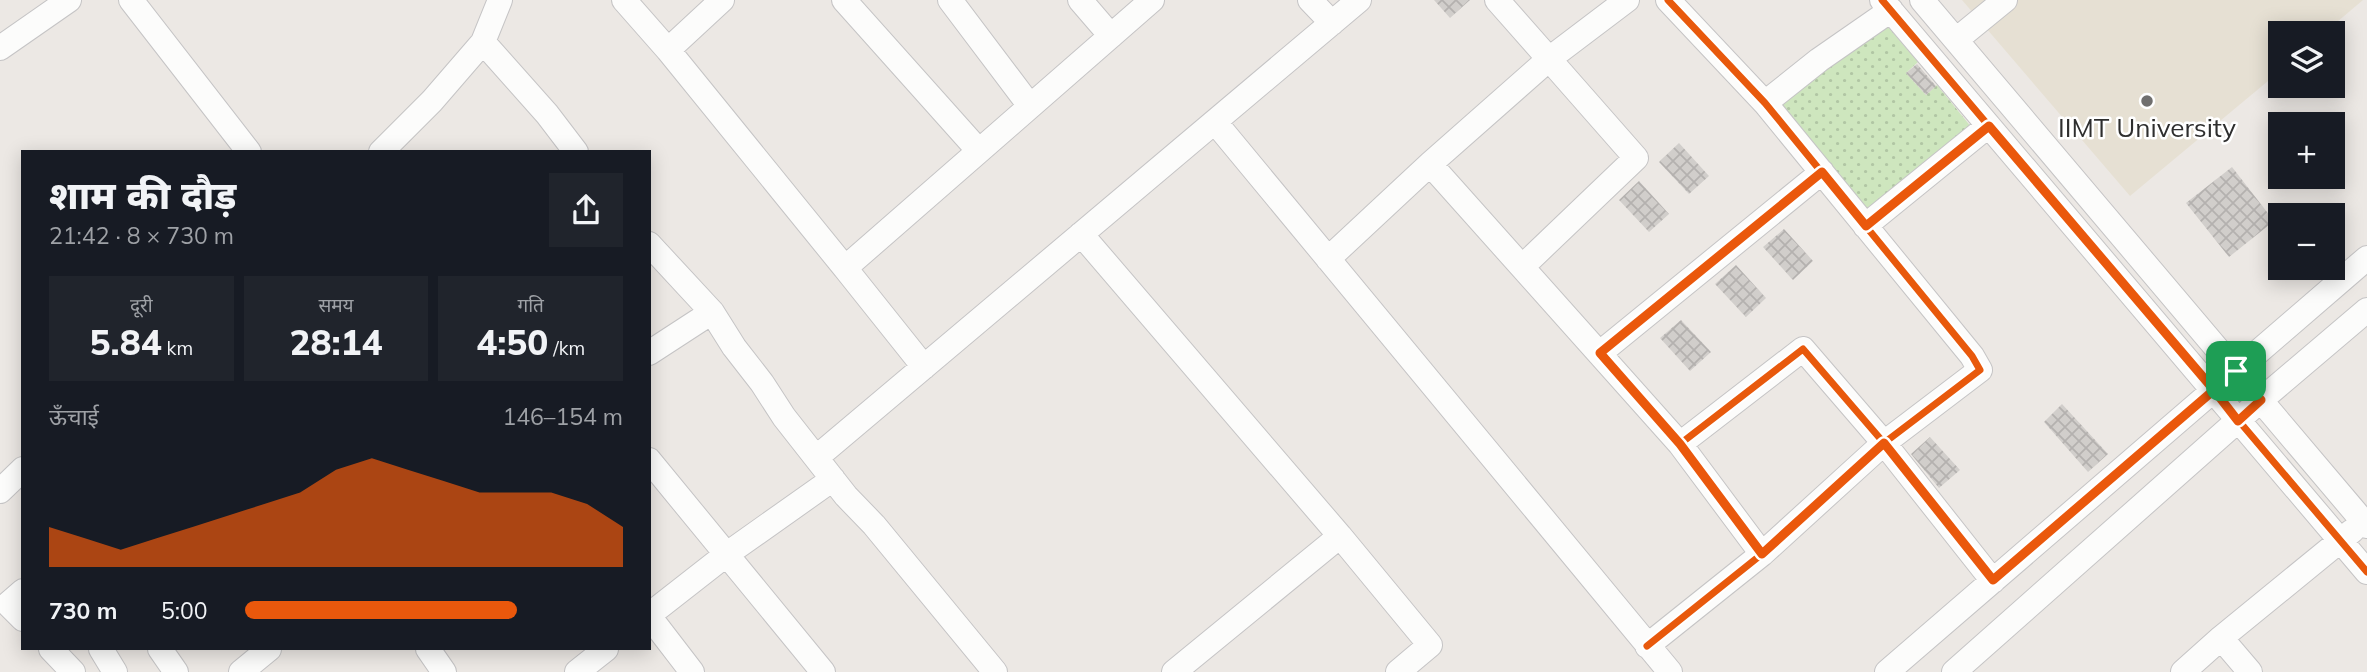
<!DOCTYPE html>
<html lang="hi">
<head>
<meta charset="utf-8">
<style>
  :root { --surface:#171b24; --page:#20242c; --text:#f1f3f6; --muted:#9ea1a6; --accent:#ea580c }
  body { margin:0; font-family:Mulish,"Noto Sans Devanagari",sans-serif; background:var(--page); color:var(--text); height:100vh; display:flex; flex-direction:column; font-size:26px; white-space:nowrap }
  * { box-sizing:border-box; margin:0 }
  p { font-size:23px; color:var(--muted) }
  .icon { flex:none; width:38px; height:38px; fill:none; stroke:currentColor; stroke-width:2; stroke-linecap:round; stroke-linejoin:round }
  .map { position:relative; flex:1; overflow:hidden }
  .details { position:absolute; left:21px; top:150px; width:630px; height:500px; display:flex; flex-direction:column; background:var(--surface); border-radius:0px; box-shadow:0 4px 18px #0003 }
  .details>* { flex:none }
  .fabs { position:absolute; left:2268px; top:21px; display:grid; gap:14px }
  .fabs a { display:grid; place-items:center; width:77px; height:77px; border-radius:0px; background:var(--surface); box-shadow:0 4px 18px #0003; font-size:35px }
  .pin { position:absolute; display:grid; place-items:center; width:60px; height:60px; color:#fff; margin:-30px; border-radius:14px; box-shadow:0 4px 10px #0006 }
  .round { display:grid; place-items:center; flex:none; width:74px; height:74px; border-radius:0px; background:var(--page) }
  .summary { display:flex; align-items:center; justify-content:space-between; height:119px; padding:0 28px }
  h1 { font-size:38px; font-weight:800; line-height:52px }
  .figures { display:grid; grid-template-columns:repeat(3,1fr); gap:10px; height:119px; padding:7px 28px }
  .figures div { display:grid; align-content:center; border-radius:0px; background:var(--page); text-align:center }
  .figures b { font-size:35px; font-weight:800 }
  .figures small { font-size:19px; font-weight:400 }
  .figures p { font-size:19px }
  .chart { height:196px; padding:14px 28px }
  .chart p { display:flex; justify-content:space-between }
  .chart svg { width:100%; height:126px; margin-top:7px; fill:var(--accent); opacity:.7 }
  ul { padding:0 28px; list-style:none; font-size:23px }
  li { display:grid; grid-template-columns:112px 84px 1fr; align-items:center; height:52px }
  li i { height:18px; border-radius:9px; background:var(--accent) }
  .map>svg:first-child { display:block }
</style>
</head>
<body>
<div class="map">
<svg width="2367" height="672" viewBox="0 0 2367 672">
  <defs>
    <pattern id="park-dots" width="8" height="8" patternUnits="userSpaceOnUse" patternTransform="scale(1.75)"><rect width="8" height="8" fill="#cee6be"/><path d="M2 2h.1M6 6h.1" fill="none" stroke="#b1c6a4" stroke-width="1.8" stroke-linecap="round"/></pattern>
    <pattern id="building-cross-hatch" width="8" height="8" patternUnits="userSpaceOnUse" patternTransform="scale(1.75)"><rect width="8" height="8" fill="#d1cecb"/><path d="M0 0l8 8M0 8l8-8" fill="none" stroke="#b4b1af"/></pattern>
  </defs>
  <rect width="100%" height="100%" fill="#ece8e4"/>
  <path fill="#e6e0d3" d="M1962,0H2363L2324,33H2280V71L2130,196Z"/>
  <path fill="url(#park-dots)" d="M1883,21L1918,62L1906,73L1926,95L1937,85L1972,128L1869,213L1780,106Z"/>
  <path fill="url(#building-cross-hatch)" d="M1434,0H1470L1450,18Z
    M1917,64L1936,86L1926,95L1906,73Z
    M1679,143L1709,176L1689,194L1659,162Z
    M2232,167L2274,221L2229,257L2186,203Z
    M1639,181L1669,214L1649,232L1619,200Z
    M1784,229L1813,261L1793,280L1763,247Z
    M1736,265L1766,298L1746,317L1715,284Z
    M1681,320L1711,352L1690,371L1660,338Z
    M2062,404L2108,454L2088,472L2044,422Z
    M1930,437L1960,470L1939,488L1911,454Z"/>
  <g fill="none" stroke-linecap="round" stroke-linejoin="round">
    <g stroke="#c5c4c5" stroke-width="26">
      <path id="minor" d="M131,0L249,152
        M500,0L483,42L547,114L576,152
        M624,0L668,50
        M722,0L668,50L845,268
        M844,0L979,151
        M950,0L1030,106
        M1080,0L1111,36
        M1310,0L1332,23
        M1497,0L1549,59L1627,0
        M1882,0L2367,572
        M1922,0L2367,526
        M1956,40L2005,0
        M0,48L69,0
        M1765,103L1819,60L1891,10
        M1215,122L1670,672
        M381,152L432,101L483,42
        M1430,164L1549,59L1636,158L1522,267
        M1865,226L1988,126
        M1081,234L1340,536L1174,672
        M649,244L712,312L734,347L762,383L784,417L846,496L874,525L995,672
        M1328,259L1430,164L1680,444
        M649,353L712,312
        M1600,353L1822,172
        M924,367L845,268L1152,0
        M817,457L1359,0
        M649,460L823,672
        M0,491L23,469
        M1340,536L1430,645L1398,672
        M1762,554L1884,443L1993,581
        M23,591L8,604L23,619
        M649,615L727,554L833,479
        M649,616L692,672
        M1647,646L1762,554L1680,444L1803,349L1884,443L1980,370L1972,356L1765,103L1668,0
        M51,649L73,672
        M101,649L115,672
        M160,649L176,672
        M428,649L444,672
        M241,672L269,649
        M577,672L606,649
        M1887,672L2367,258
        M1954,672L2261,400L2367,310
        M2183,672L2221,638
        M2250,672L2221,638L2352,531"/>
    </g>
    <use href="#minor" stroke="#fcfcfb" stroke-width="24"/>
    <g stroke="#fff" stroke-width="11">
      <path id="cycleway" d="M1882,0L2367,572
        M1647,646L1762,554L1680,444L1803,349L1884,443L1980,370L1972,356L1765,103L1668,0"/>
    </g>
    <use href="#cycleway" stroke="#e8590c" stroke-width="7"/>
  </g>
  <g fill="none" stroke-linecap="round" stroke-linejoin="round">
    <g stroke="#fff" stroke-width="14">
      <path id="route" d="M2236,371L2214,390L1989,126L1866,226L1822,172L1600,353L1680,444L1762,554L1884,443L1993,580L2214,390L2238,421L2261,400L2236,371"/>
    </g>
    <use href="#route" stroke="#ea580c" stroke-width="9"/>
  </g>
  <circle fill="#706f6e" stroke="#fff" stroke-width="2.5" cx="2147" cy="101" r="7"/>
  <g text-anchor="middle" stroke-width="5" stroke-linejoin="round" paint-order="stroke">
    <g font-size="26" fill="#2e2e2e" stroke="#fff">
      <text x="2147" y="137">IIMT University</text>
    </g>
  </g>
</svg>
<div class="fabs">
<a><svg class="icon" aria-label="layers" viewBox="0 0 24 24"><path d="M12 4l9 5-9 5-9-5zM3 14l9 5 9-5"/></svg></a>
<a>+</a>
<a>−</a>
</div>
<div class="pin" style="left:2236px;top:371px;background:#1e9e55"><svg class="icon" aria-label="arrive" viewBox="0 0 24 24"><path d="M6 21V4h12l-3 4 3 4H6"/></svg></div>
<section class="details">
<div class="summary"><div><h1>शाम की दौड़</h1><p>21:42 · 8 × 730 m</p></div><a class="round"><svg class="icon" aria-label="share" viewBox="0 0 24 24"><path d="M12 15V3M7 8l5-5 5 5M5 13v7h14v-7"/></svg></a></div>
<div class="figures">
<div><p>दूरी</p><b>5.84<small> km</small></b></div>
<div><p>समय</p><b>28:14</b></div>
<div><p>गति</p><b>4:50<small> /km</small></b></div>
</div>
<div class="chart"><p><span>ऊँचाई</span>146–154 m</p>
<svg viewBox="0 0 160 44" preserveAspectRatio="none"><path d="M0 44V30L10 34L20 38L30 34L40 30L50 26L60 22L70 18L80 10L90 6L100 10L110 14L120 18L130 18L140 18L150 22L160 30V44z"/></svg>
</div>
<ul>
<li><b>730 m</b>5:00<i style="width:72%"></i></li>
</ul>
</section>
</div>
</body>
</html>
